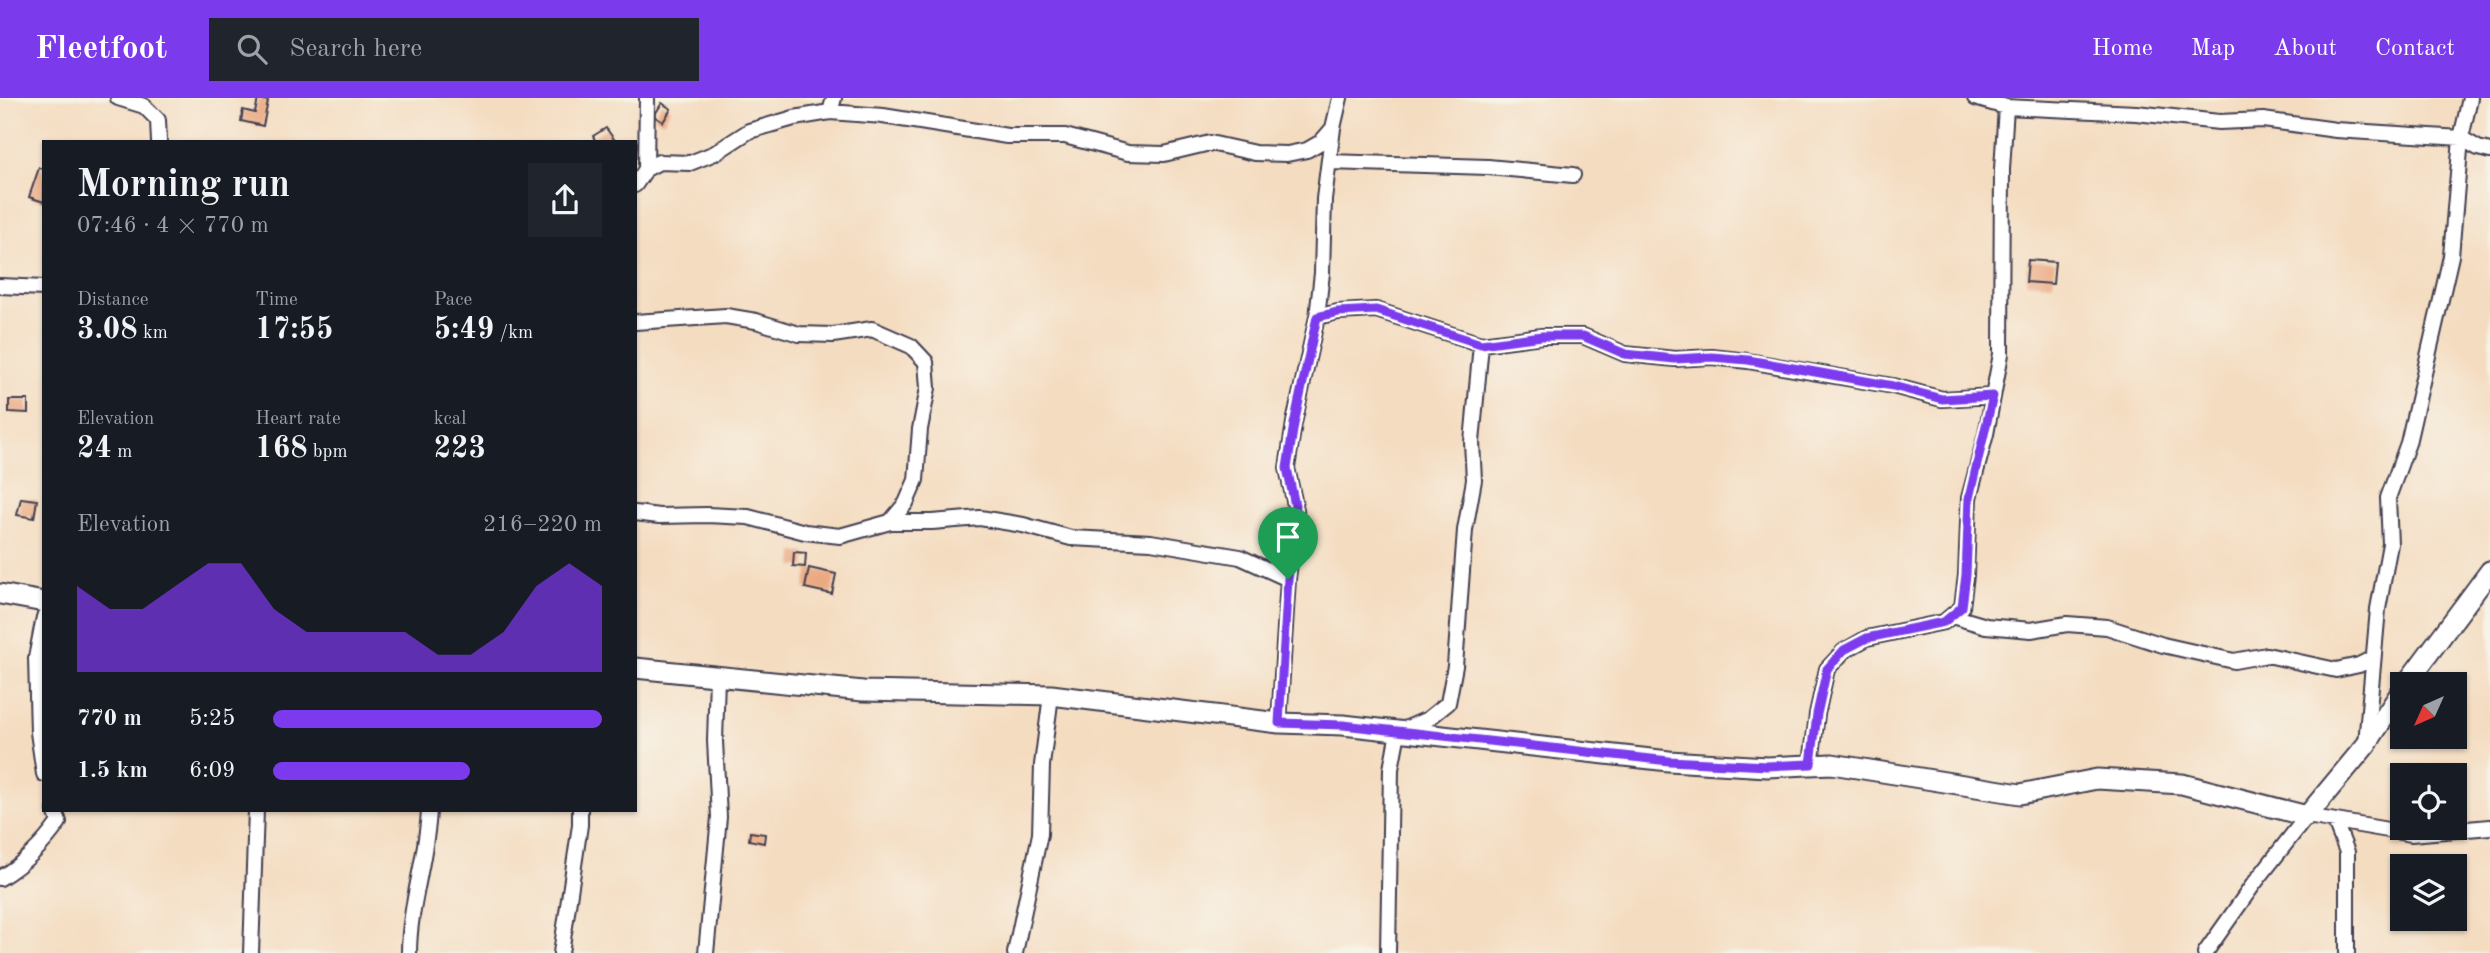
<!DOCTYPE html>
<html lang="en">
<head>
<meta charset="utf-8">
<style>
  :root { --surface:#171b24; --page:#20242c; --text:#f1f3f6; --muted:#9ea1a6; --accent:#7c3aed }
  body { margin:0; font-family:"Old Standard TT",serif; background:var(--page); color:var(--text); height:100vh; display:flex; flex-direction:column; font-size:26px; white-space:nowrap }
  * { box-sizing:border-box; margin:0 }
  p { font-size:23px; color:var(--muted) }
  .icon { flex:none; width:38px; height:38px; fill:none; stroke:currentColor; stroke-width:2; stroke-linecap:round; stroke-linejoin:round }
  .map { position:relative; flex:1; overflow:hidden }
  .panel { position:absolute; left:42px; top:42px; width:595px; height:672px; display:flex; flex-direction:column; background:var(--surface); border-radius:0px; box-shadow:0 2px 5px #0004 }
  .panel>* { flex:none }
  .needle { width:46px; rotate:225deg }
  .buttons { position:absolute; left:2390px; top:574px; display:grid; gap:14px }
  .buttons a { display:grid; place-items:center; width:77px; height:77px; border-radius:0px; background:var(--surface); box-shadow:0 2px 5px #0004; font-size:35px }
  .pin { position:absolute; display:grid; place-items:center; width:60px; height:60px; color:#fff; margin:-72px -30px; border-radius:50% 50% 50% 0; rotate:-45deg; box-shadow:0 0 7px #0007 }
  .pin .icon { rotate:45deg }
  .round { display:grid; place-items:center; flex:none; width:74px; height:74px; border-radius:0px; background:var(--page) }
  .summary { display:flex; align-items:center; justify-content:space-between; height:119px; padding:0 35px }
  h1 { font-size:38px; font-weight:700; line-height:52px }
  .stats { display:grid; grid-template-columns:repeat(3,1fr); gap:10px; height:119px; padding:7px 35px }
  .stats div { display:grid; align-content:center }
  .stats b { font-size:30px; font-weight:700 }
  .stats small { font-size:19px; font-weight:400 }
  .stats p { font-size:19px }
  .chart { height:196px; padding:14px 35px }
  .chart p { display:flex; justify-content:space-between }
  .chart svg { width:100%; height:126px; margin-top:7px; fill:var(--accent); opacity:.7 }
  ul { padding:0 35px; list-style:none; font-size:23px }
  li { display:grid; grid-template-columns:112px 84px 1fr; align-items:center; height:52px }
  li i { height:18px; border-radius:9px; background:var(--accent) }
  header { display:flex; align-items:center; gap:42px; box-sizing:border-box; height:98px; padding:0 35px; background:var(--accent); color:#fff }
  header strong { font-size:33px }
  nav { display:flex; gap:38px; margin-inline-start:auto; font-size:24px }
  .search { width:490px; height:63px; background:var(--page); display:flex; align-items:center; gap:18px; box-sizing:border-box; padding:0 24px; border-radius:0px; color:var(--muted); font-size:26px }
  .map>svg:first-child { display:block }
</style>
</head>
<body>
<header>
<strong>Fleetfoot</strong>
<div class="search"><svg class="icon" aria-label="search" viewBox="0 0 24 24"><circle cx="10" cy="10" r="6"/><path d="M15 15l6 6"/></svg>Search here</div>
<nav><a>Home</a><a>Map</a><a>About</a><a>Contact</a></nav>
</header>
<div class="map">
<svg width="2490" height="855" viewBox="0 0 2490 855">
  <rect width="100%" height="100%" fill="#f7f3e8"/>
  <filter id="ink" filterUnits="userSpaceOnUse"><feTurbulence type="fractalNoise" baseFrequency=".0143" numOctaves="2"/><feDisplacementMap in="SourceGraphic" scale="14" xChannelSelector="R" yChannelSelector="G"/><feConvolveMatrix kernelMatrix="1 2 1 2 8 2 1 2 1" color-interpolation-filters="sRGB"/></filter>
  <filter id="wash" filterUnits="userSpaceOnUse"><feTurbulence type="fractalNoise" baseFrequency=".00686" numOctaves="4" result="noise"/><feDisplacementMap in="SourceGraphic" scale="28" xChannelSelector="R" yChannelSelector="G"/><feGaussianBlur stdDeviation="1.57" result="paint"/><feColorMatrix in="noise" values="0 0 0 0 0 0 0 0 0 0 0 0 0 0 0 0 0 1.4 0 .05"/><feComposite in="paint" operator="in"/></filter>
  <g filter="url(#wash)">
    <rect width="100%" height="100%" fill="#f4dcc0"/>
    <g id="blocks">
      <path fill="#eaa57b" d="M258,1L268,3L263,28L241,23L243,12L255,15Z
        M662,5L671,11L663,24L654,18Z
        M606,30L616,44H596L593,38Z
        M39,70L44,71V104L29,99Z
        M2028,162L2055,164L2053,186L2026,184Z
        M9,302H28V315L9,314Z
        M21,400L37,402L34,420L17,417Z
        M794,454L806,455L805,469L793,468Z
        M809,470L836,476L832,496L805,490Z
        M750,734L765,736L764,745L749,742Z"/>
    </g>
  </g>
  <g filter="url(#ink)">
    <use href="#blocks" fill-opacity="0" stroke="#423e4f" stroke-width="2"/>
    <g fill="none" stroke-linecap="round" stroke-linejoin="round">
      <g stroke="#423e4f" stroke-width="18">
        <path id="street" d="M118,0L144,8L158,22L159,44
          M1975,0L2006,9L2136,15L2219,24L2263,22L2336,32L2461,40L2478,50L2490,53
          M830,14L834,0
          M1329,64L1488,69L1573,77
          M646,71L659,64L690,65L715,55L749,33L794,20L830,14L883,18L1007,38H1065L1128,55L1164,56L1210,45L1255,55L1287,56L1307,52L1321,44L1333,30
          M635,87L646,71L647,0
          M0,188L44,190
          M1317,219L1338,214L1376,212L1481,246L1542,238H1583L1625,256L1675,261L1712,259L1748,263L1893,288L1942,301L1993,298
          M635,224L726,218L756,223L799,236L833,237L872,231L911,248L926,264L928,290L920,331L916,382L906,405L890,424
          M635,415L659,418L707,417L748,419L805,434L840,438L890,424H932L980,420L1023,427L1071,440L1151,444L1240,459L1288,481
          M1952,518L1986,528L2031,532L2067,526L2107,529L2163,547L2234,563L2267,557L2336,572L2359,567L2373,560
          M44,519L36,560L38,634L44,676
          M1279,625L1288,481L1296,412L1287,370L1294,325L1317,219L1322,175L1324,101L1333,30L1340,0
          M2366,645L2378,511L2390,446L2388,400L2408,345L2451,158L2461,40L2470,0
          M1811,666L1817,616L1827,571L1844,553L1867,540L1944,524L1962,509L1966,477L1969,400L1986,336L2001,256L2002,71L2006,9
          M2335,724L2347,754V855
          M0,780C23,766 44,746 59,724L55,712
          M251,855L256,712
          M409,855C409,807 427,760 429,712
          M561,855L580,727V712
          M706,855L719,719L715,643L717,579
          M1015,855L1040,736L1042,667L1051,597
          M1388,855L1391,671L1398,634L1428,621L1448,605L1455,568L1465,432L1474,382L1472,344L1481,246
          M2205,855L2253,787L2307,718L2411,736L2490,729"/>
      </g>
      <g stroke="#423e4f" stroke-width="23">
        <path id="secondary" d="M0,496L44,504
          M635,570L863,593L1051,597L1279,625L1343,627L1669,663L1767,669L1832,666L2020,696L2097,681L2182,686L2307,718L2366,647L2403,591
          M2406,586L2490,473"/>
      </g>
      <use href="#street" stroke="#fff" stroke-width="14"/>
      <use href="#secondary" stroke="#fff" stroke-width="19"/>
    </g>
  </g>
  <g fill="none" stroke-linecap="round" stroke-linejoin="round" filter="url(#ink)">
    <g stroke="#fff" stroke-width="14">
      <path id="route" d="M1376,212L1481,246L1542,238H1583L1625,256L1675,261L1712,259L1748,262L1893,288L1942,301L1993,298L1969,400L1966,477L1962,509L1944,524L1867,540L1844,552L1827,571L1817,616L1811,666L1767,668L1669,663L1343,627L1279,625L1288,481L1296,412L1287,370L1294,326L1317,219L1338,214Z"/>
    </g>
    <use href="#route" stroke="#7c3aed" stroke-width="9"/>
  </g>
</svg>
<div class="buttons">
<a><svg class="needle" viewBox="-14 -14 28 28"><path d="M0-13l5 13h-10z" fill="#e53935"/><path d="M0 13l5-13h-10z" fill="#9ea1a6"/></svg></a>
<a><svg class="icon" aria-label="locate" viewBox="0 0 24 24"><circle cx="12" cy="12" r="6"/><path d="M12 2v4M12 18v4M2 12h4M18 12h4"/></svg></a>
<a><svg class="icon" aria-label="layers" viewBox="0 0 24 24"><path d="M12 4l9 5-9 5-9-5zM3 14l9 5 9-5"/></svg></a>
</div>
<div class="pin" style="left:1288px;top:481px;background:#1e9e55"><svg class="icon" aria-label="arrive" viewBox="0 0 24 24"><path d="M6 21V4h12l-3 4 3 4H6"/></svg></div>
<section class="panel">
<div class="summary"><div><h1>Morning run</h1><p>07:46 · 4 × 770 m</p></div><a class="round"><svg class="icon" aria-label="share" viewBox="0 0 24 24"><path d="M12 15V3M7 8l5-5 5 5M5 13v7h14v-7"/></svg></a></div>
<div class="stats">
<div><p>Distance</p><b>3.08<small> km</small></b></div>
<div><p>Time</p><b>17:55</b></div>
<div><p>Pace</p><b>5:49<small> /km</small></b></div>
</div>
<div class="stats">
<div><p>Elevation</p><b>24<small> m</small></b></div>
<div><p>Heart rate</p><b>168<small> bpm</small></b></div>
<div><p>kcal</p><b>223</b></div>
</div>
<div class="chart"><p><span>Elevation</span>216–220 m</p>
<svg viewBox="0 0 160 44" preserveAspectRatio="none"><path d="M0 44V14L10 22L20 22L30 14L40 6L50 6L60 22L70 30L80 30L90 30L100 30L110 38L120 38L130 30L140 14L150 6L160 14V44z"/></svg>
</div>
<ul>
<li><b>770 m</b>5:25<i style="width:100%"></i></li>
<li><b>1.5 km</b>6:09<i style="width:60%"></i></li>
</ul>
</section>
</div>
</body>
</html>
